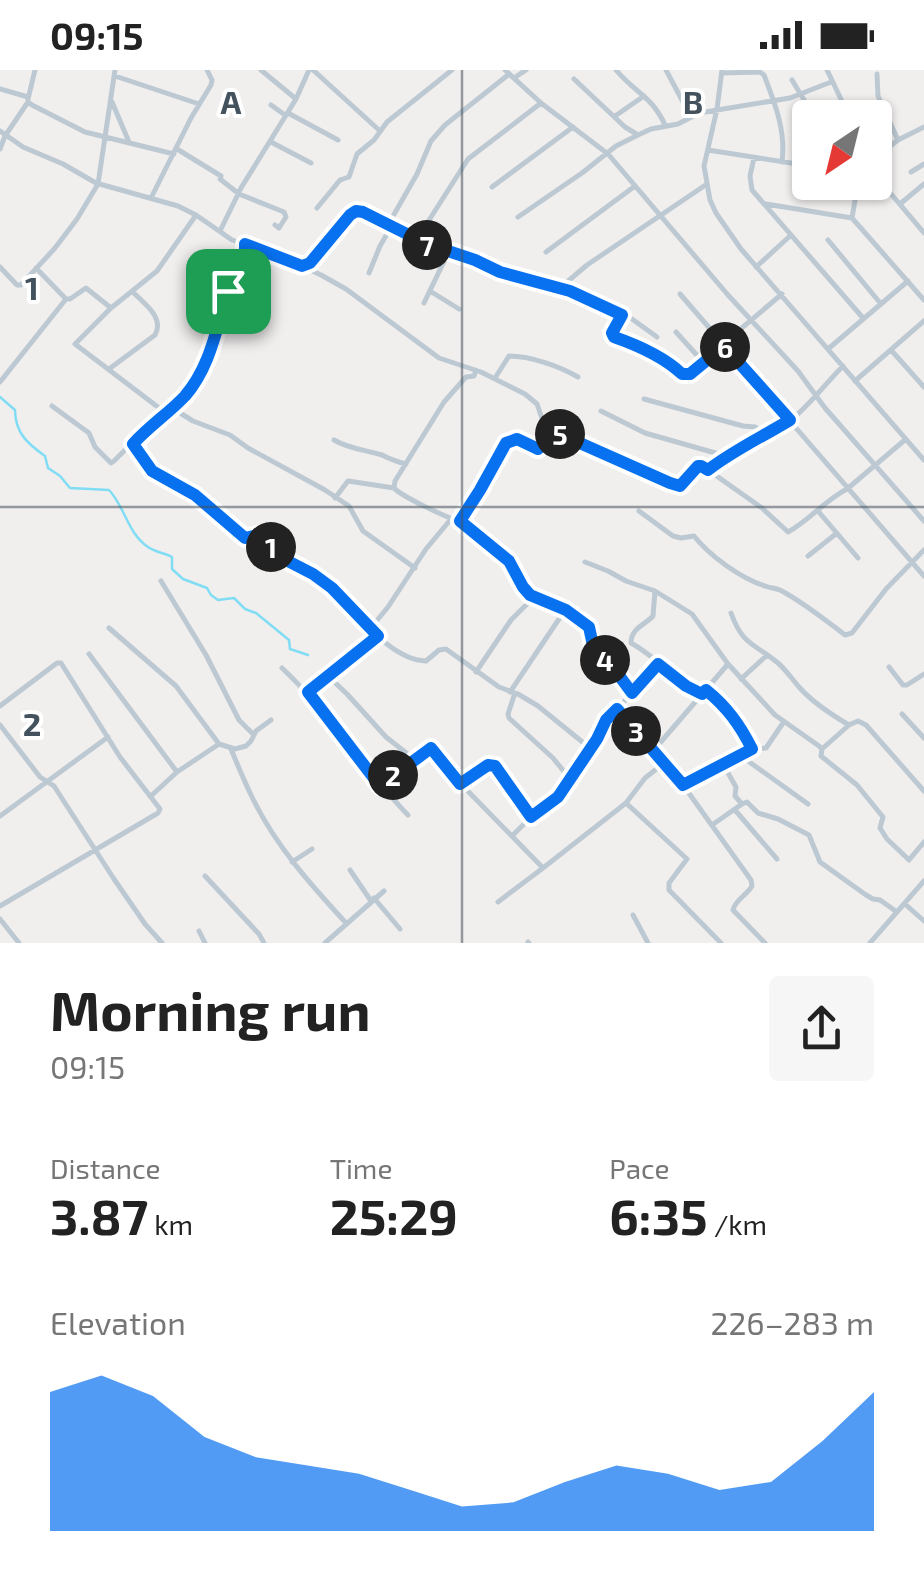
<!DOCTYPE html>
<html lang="en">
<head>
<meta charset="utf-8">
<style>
  :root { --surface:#fff; --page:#f6f6f6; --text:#222; --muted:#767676; --accent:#0871f0 }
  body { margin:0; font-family:"Exo 2",sans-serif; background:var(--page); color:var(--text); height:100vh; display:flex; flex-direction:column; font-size:38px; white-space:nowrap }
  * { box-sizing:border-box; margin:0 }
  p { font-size:32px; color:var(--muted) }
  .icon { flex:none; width:55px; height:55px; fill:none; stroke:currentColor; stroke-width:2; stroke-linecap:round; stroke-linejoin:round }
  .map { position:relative; height:873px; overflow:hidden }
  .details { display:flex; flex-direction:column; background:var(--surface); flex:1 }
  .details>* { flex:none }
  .needle { width:65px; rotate:215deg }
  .controls { position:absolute; left:792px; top:30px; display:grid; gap:20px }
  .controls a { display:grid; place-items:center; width:100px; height:100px; border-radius:10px; background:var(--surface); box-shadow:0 2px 8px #0004; font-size:50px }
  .pin { position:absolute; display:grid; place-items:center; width:85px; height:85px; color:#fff; margin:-42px; border-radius:20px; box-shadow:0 5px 15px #0006 }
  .km { position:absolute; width:50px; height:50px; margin:-25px; border-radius:50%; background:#222; color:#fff; font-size:28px; line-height:50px; text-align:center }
  .round { display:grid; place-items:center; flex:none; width:105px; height:105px; border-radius:10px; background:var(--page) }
  .headline { display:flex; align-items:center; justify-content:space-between; height:170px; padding:0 50px }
  h1 { font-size:55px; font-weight:700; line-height:75px }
  .stats { display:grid; grid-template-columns:repeat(3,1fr); gap:15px; height:170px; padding:10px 50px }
  .stats div { display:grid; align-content:center }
  .stats b { font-size:50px; font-weight:700 }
  .stats small { font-size:28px; font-weight:400 }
  .stats p { font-size:28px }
  .chart { height:280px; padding:20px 50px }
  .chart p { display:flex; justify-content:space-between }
  .chart svg { width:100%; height:180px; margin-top:10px; fill:var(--accent); opacity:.7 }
  .status { display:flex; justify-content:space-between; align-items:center; height:70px; padding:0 50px; background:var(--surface); direction:ltr }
  .status svg { height:28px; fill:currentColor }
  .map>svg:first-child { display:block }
</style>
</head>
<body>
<div class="status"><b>09:15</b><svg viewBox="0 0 49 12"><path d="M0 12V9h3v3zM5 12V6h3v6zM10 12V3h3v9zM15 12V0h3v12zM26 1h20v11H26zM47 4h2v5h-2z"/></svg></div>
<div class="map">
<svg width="924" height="873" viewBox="0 0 924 873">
  <rect width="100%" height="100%" fill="#f1eeee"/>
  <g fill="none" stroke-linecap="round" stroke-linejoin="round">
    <path stroke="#81ddf4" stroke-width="2.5" d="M0,327L15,340C15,363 28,374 45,386L48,398L60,406L70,418L109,420C125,437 128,464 148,477C155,482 164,483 172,487V499L183,509L207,518L211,525L218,530L234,528L245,539L256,543L289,570L290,579L308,585"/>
    <path stroke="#bdc9d2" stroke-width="5" d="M35,0L28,29V32L32,35L85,62L174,84
      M261,0L296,29
      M313,0L380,61
      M505,0L541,33L608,84L728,225L798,301L825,338L924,451
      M616,0C635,23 652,26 665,55
      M666,0L691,47
      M722,0L717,39L704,96L710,130L716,143L741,179L924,390
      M827,0L850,48
      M722,3L760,2L764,5C775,34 786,60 782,92
      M877,4L878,26L898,70
      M115,6L199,34
      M514,8L526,0
      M574,9L625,57L638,65
      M792,10L815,48
      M0,19L28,27
      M112,32L129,72
      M271,35L285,45
      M288,43L338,70
      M615,46L644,26
      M0,61L23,77L63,94L96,113L178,136L196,145L232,170L280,186L321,205L346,219L439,288L481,302L525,324L537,334L544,354L555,362L677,415L683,414L697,396L701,395L762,438L788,462C809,451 825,430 847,419L906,369
      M271,72L311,93
      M0,79L5,66L28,32
      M177,79L221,106L220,109L239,124L284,142L286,147L279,158L275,155
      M708,80L810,96
      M754,88L750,106L752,120L863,248
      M875,88L898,70L924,57
      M911,102L924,94
      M875,110L892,125L924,163
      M858,112L852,148L924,230
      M492,117L573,57
      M151,128L191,48L211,15L212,10L207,0
      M766,134L852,148
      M900,134L924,114
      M317,138L340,110L349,107L357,84L374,70L387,52L452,0
      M518,147L582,103L616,76L638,65L651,59L678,54L699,43L790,28L831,12
      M388,155L417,104L431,71L445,55L508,5
      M220,161L241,118L296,29L309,0
      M417,169L468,89L541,33
      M828,170L881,234
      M546,182L635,116
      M302,195C327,185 334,149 359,141L427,174L475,190L500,201L570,221L632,249L657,267
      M0,197L17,215H21L55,178L77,149L98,114L115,0
      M756,197L790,166
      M36,198L65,228
      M369,203L380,176L391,157
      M562,219L567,212L587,195L707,114
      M430,221L459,239
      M680,224L924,506
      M424,233L449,181
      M622,245L612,263L613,267L631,273L686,305L782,224
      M676,262L703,292
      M828,279L908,211
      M891,280L924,317
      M109,299L155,265C165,247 144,234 132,221
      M495,308L509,286C530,286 559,296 578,307
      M855,311L924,251
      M0,312L66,229H70L86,218L111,238
      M644,329L743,356L755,357L768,365
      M52,336L89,363L95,377L111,393L114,391L149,356L170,342L189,321L211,281L228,221L244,193L245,175
      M172,338L193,351L230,365L248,378L325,420L349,436L363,461L415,498
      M601,341L645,363L726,386C747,373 772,365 791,350C810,335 825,314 843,296
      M167,344L75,274L111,238L157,201L196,145
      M573,369L579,355
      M334,370C349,379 366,380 382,385C390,389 397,392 406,394
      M133,374L152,401L195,425L245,468C273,465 262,472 282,488C292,496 306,498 316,506C348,529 385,590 426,591L439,580L446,579L499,617L518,624L538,636L591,679
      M708,400L726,387
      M335,428L348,411L394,418
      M639,441L673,466L681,468L694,466C710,486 740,508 765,516C770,518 775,518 780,520C803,532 824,549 845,565L852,563L886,519L924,480
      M818,441L858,488
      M459,451C447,448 401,426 394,418L395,411L444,332L466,307L474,306L476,300
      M808,486L837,463
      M585,492L608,501L626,511L655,521L653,546C645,555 631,558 631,573C657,587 675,611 702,624
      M161,511L206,585L239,650L254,665
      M655,521L692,544L728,594L775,645L819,676L822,679L821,686L857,715L883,747L880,758L887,769L906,787L909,790L924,772
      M565,540L589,557L594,580L615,601L631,623
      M731,543C743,576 754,573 778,593C786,600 792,609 799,617C812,632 832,645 849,655L858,651L866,655L924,721
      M109,558L176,616L219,674
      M370,559L388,537L426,479L451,449
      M89,584L177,702
      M889,597L903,615H907L924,604
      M282,598C329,642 362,698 408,745
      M476,602L511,550L534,527
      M327,605L347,624L386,667L414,689
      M741,609L766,586
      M706,620C727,637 740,655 751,679
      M307,622L378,566
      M510,622L565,540L531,525L523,517L509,491L460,451L487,409L506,373L517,369L538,379L555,362
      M515,623L508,644L509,648L553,688L570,709
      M0,636L57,593H61L120,687L160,739L158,743L0,836
      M617,639L659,594
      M902,644L924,668
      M0,655L40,707L54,716L114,809L145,854L162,873
      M231,679C238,696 245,713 253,729C276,776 311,815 346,853
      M822,679L849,655
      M653,681L728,594
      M741,686L808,734
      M724,696L736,717L735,726L742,734
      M460,713L491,694L498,699L531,747
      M683,715L751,679L766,678L783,653
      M380,716L431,677L460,713L543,798L626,733L645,708L664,693
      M151,726L177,702L219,674L235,679L246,676L251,671L256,661L271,650
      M626,733L687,789L669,813V820L721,873
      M735,740L777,789
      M0,746L108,667
      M712,755L742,734L747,732L758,743L778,749L809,765L820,792L866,825L873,829L880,830L897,842
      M513,765L531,747L558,727L597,669L606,650L617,639L683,715L751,810L752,816C747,825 735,830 733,840L765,873
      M292,792L312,779
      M350,800L371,831
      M205,806L259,864L264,873
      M374,828L400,859
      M498,832L543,798
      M905,834L924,851
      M633,845L648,873
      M0,849L19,873
      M199,861L205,873
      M528,872L529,873
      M325,873L384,821
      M870,873L924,811"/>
  </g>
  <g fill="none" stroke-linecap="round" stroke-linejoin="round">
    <g stroke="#fff" stroke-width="20">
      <path id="route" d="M356,141L363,142L427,174L475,190L500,202L570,221L622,245L612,263L614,267C637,275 664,287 682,304H690L724,276L790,350C762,367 734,380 708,400L701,396H698L680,416L670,413L555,362L538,379L517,369L506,373L480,420L460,451L509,491L523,517L530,525L566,540L589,557L594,580L615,600L632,623L658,594L686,616L702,624L706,620C727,637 740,655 752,679L683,715L617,639L606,650L597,669L558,727L531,747L495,696L488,695L460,714L431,678L380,716L308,622L378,566L332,518L313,504L282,488L264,467L258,465L245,468L195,425L152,401L133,374C149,356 169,343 185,326C210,297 216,260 227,225C233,205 246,198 245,174L302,196L310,193L350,145Z"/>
    </g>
    <use href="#route" stroke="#0871f0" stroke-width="12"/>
  </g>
  <path fill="none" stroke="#44525d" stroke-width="2.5" stroke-opacity="0.55" d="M462,0V873M0,437H924"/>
  <g font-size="32" text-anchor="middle" font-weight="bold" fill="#44525d" stroke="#fff" stroke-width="8" stroke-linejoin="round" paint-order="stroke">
    <text x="231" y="44">A</text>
    <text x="693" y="44">B</text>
    <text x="32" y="230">1</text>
    <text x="32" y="666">2</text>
  </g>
</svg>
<div class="controls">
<a><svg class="needle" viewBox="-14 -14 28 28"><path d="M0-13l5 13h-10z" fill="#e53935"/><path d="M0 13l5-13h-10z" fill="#767676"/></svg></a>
</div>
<div class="pin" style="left:228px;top:221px;background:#1e9e55"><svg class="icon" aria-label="arrive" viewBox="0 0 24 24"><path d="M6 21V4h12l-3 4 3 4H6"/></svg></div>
<b class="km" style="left:271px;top:477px">1</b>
<b class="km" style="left:393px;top:705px">2</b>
<b class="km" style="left:636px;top:661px">3</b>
<b class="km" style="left:605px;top:590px">4</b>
<b class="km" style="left:560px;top:364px">5</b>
<b class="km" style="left:725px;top:277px">6</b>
<b class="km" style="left:427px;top:175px">7</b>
</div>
<section class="details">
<div class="headline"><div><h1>Morning run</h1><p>09:15</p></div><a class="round"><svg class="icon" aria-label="share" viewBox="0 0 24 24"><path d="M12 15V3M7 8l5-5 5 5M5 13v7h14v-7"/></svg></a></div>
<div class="stats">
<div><p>Distance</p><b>3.87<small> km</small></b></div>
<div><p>Time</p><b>25:29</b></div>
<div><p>Pace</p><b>6:35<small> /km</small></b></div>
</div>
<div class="chart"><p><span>Elevation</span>226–283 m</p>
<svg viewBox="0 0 160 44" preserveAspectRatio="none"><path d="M0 44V10L10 6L20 11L30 21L40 26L50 28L60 30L70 34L80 38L90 37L100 32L110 28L120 30L130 34L140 32L150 22L160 10V44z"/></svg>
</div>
</section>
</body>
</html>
